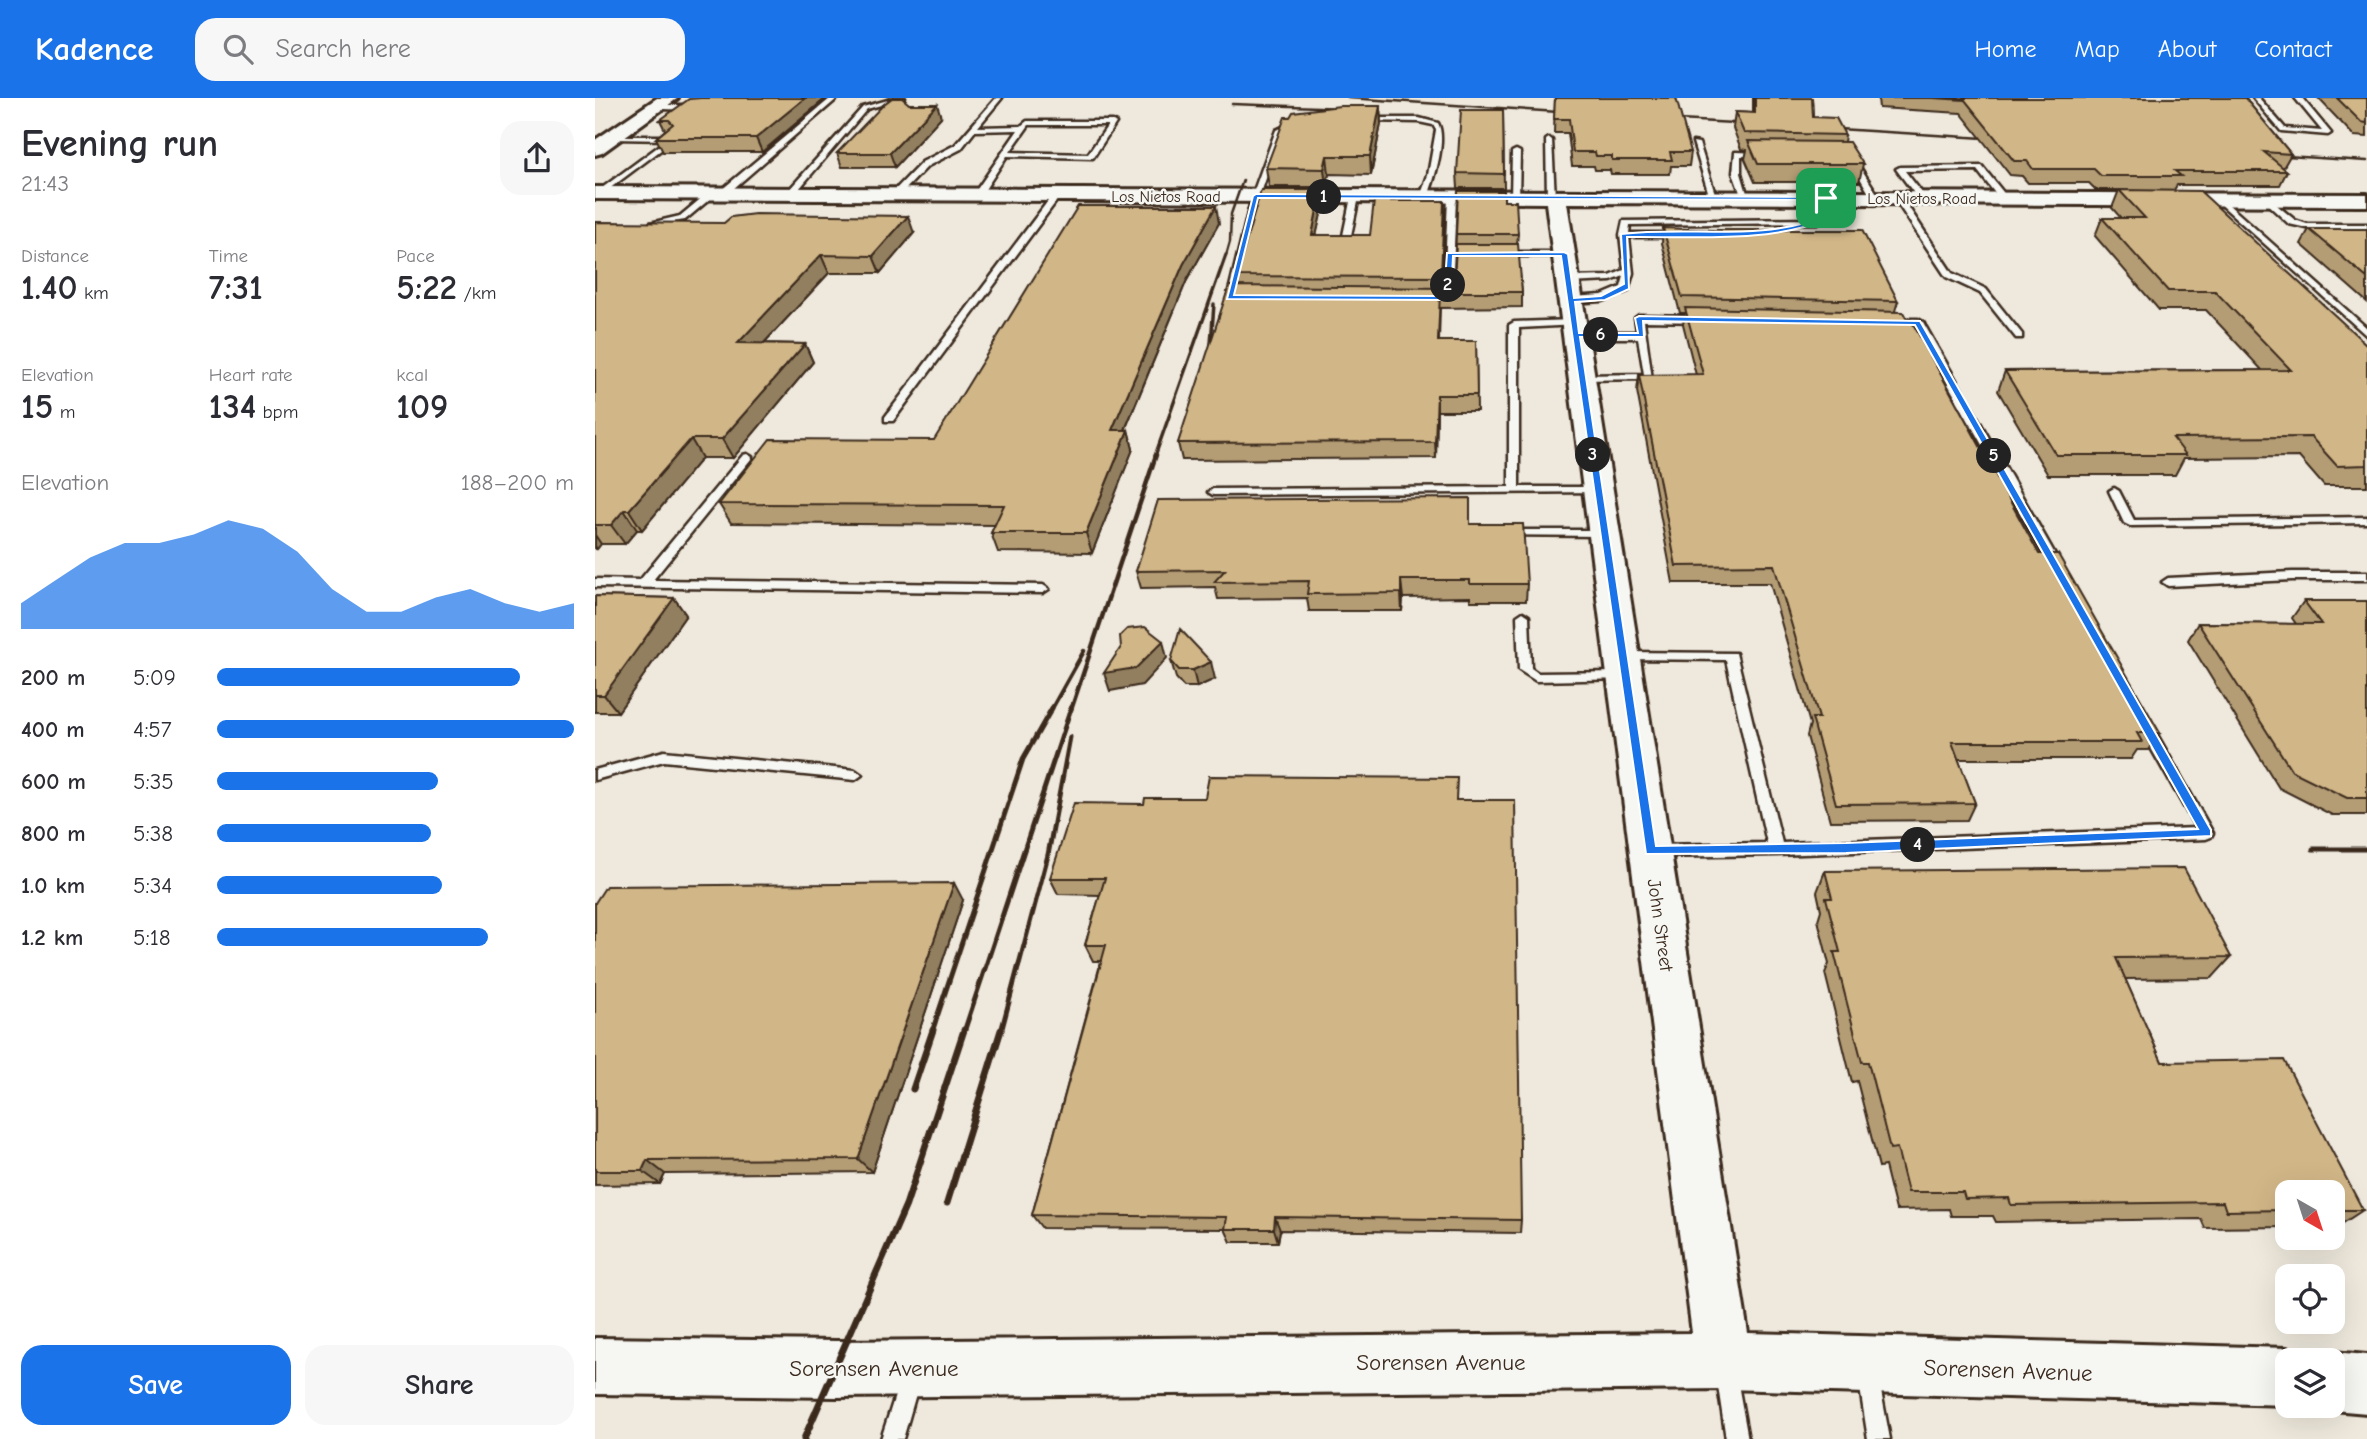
<!DOCTYPE html>
<html lang="en">
<head>
<meta charset="utf-8">
<style>
  :root { --surface:#fff; --page:#f7f7f7; --text:#2b2b33; --muted:#7c7c81; --accent:#1a73e8 }
  body { margin:0; font-family:"Comic Neue",sans-serif; background:var(--page); color:var(--text); height:100vh; display:flex; flex-direction:column; font-size:26px; white-space:nowrap }
  * { box-sizing:border-box; margin:0 }
  p { font-size:23px; color:var(--muted) }
  .icon { flex:none; width:38px; height:38px; fill:none; stroke:currentColor; stroke-width:2; stroke-linecap:round; stroke-linejoin:round }
  .map { position:relative; flex:1; overflow:hidden }
  .drawer { display:flex; flex-direction:column; background:var(--surface); width:595px }
  .drawer>* { flex:none }
  .needle { width:46px; rotate:141deg }
  .fabs { position:absolute; left:1680px; top:1082px; display:grid; gap:14px }
  .fabs a { display:grid; place-items:center; width:70px; height:70px; border-radius:14px; background:var(--surface); box-shadow:0 7px 28px #0002; font-size:35px }
  .pin { position:absolute; display:grid; place-items:center; width:60px; height:60px; color:#fff; margin:-30px; border-radius:14px; box-shadow:0 4px 10px #0006 }
  .km { position:absolute; width:35px; height:35px; margin:-18px; border-radius:50%; background:#222; color:#fff; font-size:19px; line-height:35px; text-align:center }
  .round { display:grid; place-items:center; flex:none; width:74px; height:74px; border-radius:21px; background:var(--page) }
  .headline { display:flex; align-items:center; justify-content:space-between; height:119px; padding:0 21px }
  h1 { font-size:38px; font-weight:800; line-height:52px }
  .figures { display:grid; grid-template-columns:repeat(3,1fr); gap:10px; height:119px; padding:7px 21px }
  .figures div { display:grid; align-content:center }
  .figures b { font-size:35px; font-weight:800 }
  .figures small { font-size:19px; font-weight:400 }
  .figures p { font-size:19px }
  .chart { height:196px; padding:14px 21px }
  .chart p { display:flex; justify-content:space-between }
  .chart svg { width:100%; height:126px; margin-top:7px; fill:var(--accent); opacity:.7 }
  .button { display:flex; gap:14px; margin-top:auto; padding:14px 21px }
  .button a { flex:1; height:80px; border-radius:21px; background:var(--accent); color:#fff; font-size:28px; font-weight:800; line-height:80px; text-align:center }
  .button a+a { background:var(--page); color:var(--text) }
  ul { padding:0 21px; list-style:none; font-size:23px }
  li { display:grid; grid-template-columns:112px 84px 1fr; align-items:center; height:52px }
  li i { height:18px; border-radius:9px; background:var(--accent) }
  header { display:flex; align-items:center; gap:42px; box-sizing:border-box; height:98px; padding:0 35px; background:var(--accent); color:#fff }
  header strong { font-size:33px }
  nav { display:flex; gap:38px; margin-inline-start:auto; font-size:24px }
  .search { width:490px; height:63px; background:var(--page); display:flex; align-items:center; gap:18px; box-sizing:border-box; padding:0 24px; border-radius:21px; color:var(--muted); font-size:26px }
  main { display:flex; flex:1; min-height:0 }
  .map>svg:first-child { display:block }
</style>
</head>
<body>
<header>
<strong>Kadence</strong>
<div class="search"><svg class="icon" aria-label="search" viewBox="0 0 24 24"><circle cx="10" cy="10" r="6"/><path d="M15 15l6 6"/></svg>Search here</div>
<nav><a>Home</a><a>Map</a><a>About</a><a>Contact</a></nav>
</header>
<main>
<section class="drawer">
<div class="headline"><div><h1>Evening run</h1><p>21:43</p></div><a class="round"><svg class="icon" aria-label="share" viewBox="0 0 24 24"><path d="M12 15V3M7 8l5-5 5 5M5 13v7h14v-7"/></svg></a></div>
<div class="figures">
<div><p>Distance</p><b>1.40<small> km</small></b></div>
<div><p>Time</p><b>7:31</b></div>
<div><p>Pace</p><b>5:22<small> /km</small></b></div>
</div>
<div class="figures">
<div><p>Elevation</p><b>15<small> m</small></b></div>
<div><p>Heart rate</p><b>134<small> bpm</small></b></div>
<div><p>kcal</p><b>109</b></div>
</div>
<div class="chart"><p><span>Elevation</span>188–200 m</p>
<svg viewBox="0 0 160 44" preserveAspectRatio="none"><path d="M0 44V35L10 27L20 19L30 14L40 14L50 11L60 6L70 9L80 17L90 30L100 38L110 38L120 33L130 30L140 35L150 38L160 35V44z"/></svg>
</div>
<ul>
<li><b>200 m</b>5:09<i style="width:85%"></i></li>
<li><b>400 m</b>4:57<i style="width:100%"></i></li>
<li><b>600 m</b>5:35<i style="width:62%"></i></li>
<li><b>800 m</b>5:38<i style="width:60%"></i></li>
<li><b>1.0 km</b>5:34<i style="width:63%"></i></li>
<li><b>1.2 km</b>5:18<i style="width:76%"></i></li>
</ul>
<div class="button"><a>Save</a><a>Share</a></div>
</section>
<div class="map">
<svg width="1772" height="1341" viewBox="0 0 1772 1341">
  <rect width="100%" height="100%" fill="#efe9dd"/>
  <filter id="ink" filterUnits="userSpaceOnUse"><feTurbulence type="fractalNoise" baseFrequency=".0143" numOctaves="2"/><feDisplacementMap in="SourceGraphic" scale="14" xChannelSelector="R" yChannelSelector="G"/><feConvolveMatrix kernelMatrix="1 2 1 2 8 2 1 2 1" color-interpolation-filters="sRGB"/></filter>
  <g filter="url(#ink)">
    <g fill="none" stroke-linecap="round" stroke-linejoin="round">
      <g stroke="#3b2a1e" stroke-width="5">
        <path id="lane" d="M126,0H134C114,16 85,11 61,11L58,9L61,7H107Z
          M236,0H243L131,97H125V93Z
          M300,0H310L272,11L198,98H192V94L268,9Z
          M401,0H407L383,29L426,28L432,23H518L521,25L498,60L412,58L385,99H382L378,97L423,32L380,33L366,51L333,68L304,98H298V94L327,64L360,47ZM434,27H513L493,56L415,54Z
          M1658,0H1664L1690,30L1727,33L1700,0H1707L1736,35L1733,37L1686,33Z
          M766,20H824L843,25C852,41 839,84 832,101L825,99L833,77L841,32L838,27L824,24L768,23Z
          M700,23L705,24L687,33L665,98L640,196L644,199L640,202L632,201L657,98L681,32Z
          M16,38H79L82,40L6,97H3V93L72,42L18,41Z
          M954,40L957,42L960,100L956,102L952,100L951,42Z
          M1098,44L1104,45L1122,102L1115,100Z
          M921,52L925,54L924,100L920,102L916,100L917,54Z
          M1140,54L1169,55L1173,57L1169,59L1146,58V75L1154,102L1147,100L1138,75Z
          M1252,58H1258L1285,100L1284,102H1278Z
          M1387,68L1412,99V103H1406L1382,72L1310,73L1331,100L1324,102L1301,71L1305,69Z
          M115,93L122,95L90,122L59,127L55,125L85,118Z
          M459,95L466,97L298,323H290V319Z
          M760,97L764,99L754,147L750,149L746,147L756,99Z
          M857,97L861,99L857,200L846,203L842,200L849,197L853,99Z
          M1231,98L1235,100L1242,114L1238,121L1224,125L1035,127L1034,135H1087L1091,137L1087,139H1034L1038,175L1033,193L1008,203L976,205L972,202L976,199L1007,197L1026,189L1029,178L1016,183L973,185L969,182L973,179L1015,178L1029,172L1025,137L1028,123L1223,121L1232,117L1234,114L1227,100Z
          M1300,98H1306L1357,175L1391,191L1427,236V240H1421L1385,195L1351,179L1299,100Z
          M1625,99L1772,230V238L1622,103V99Z
          M1672,99L1700,122L1712,126H1772V130H1712L1694,126L1669,103V99Z
          M902,154H969L973,156L969,158H905L901,156Z
          M1044,217L1107,218L1111,221L1107,224L1049,223L1057,281L984,282L982,280L987,277L1049,276L1043,240H981L976,237L981,234H1042L1040,220Z
          M1323,221L1328,224L1469,472L1467,475L1463,476L1457,472L1320,227H1299L1294,224L1299,221Z
          M979,222L982,223V227L924,230V389H1003L1007,390V394L618,397L613,394L618,391L914,389V227L919,224Z
          M152,356L157,359L156,361L58,482L448,487L454,491L448,495L0,489V481L45,482L148,357Z
          M1519,390L1524,393L1539,422L1772,419V425L1535,428L1529,425L1514,393Z
          M909,432H1009L1015,435L1009,438L905,437L903,435Z
          M1697,474H1772V482H1697L1573,488L1567,484L1573,480Z
          M928,514L934,518L936,570L943,575L1029,574L1035,578L1034,581L941,583L924,572L922,518Z
          M1027,554L1141,555L1187,745L1601,730L1543,627L1550,622L1555,624L1618,735L1616,739L1611,741L1181,757L1059,759L1054,757L1052,753L1054,749L1059,747L1172,745L1131,562L1022,561L1021,558Z
          M69,653L260,672L267,677L260,682L69,663L0,682V672Z
          M1131,1265L1138,1268L1141,1275L1153,1341H1131L1121,1275L1124,1268Z
          M1273,1267L1280,1270L1283,1277L1295,1341H1273L1263,1277L1266,1270Z
          M315,1272L322,1275L325,1282L308,1341H286L305,1282L308,1275Z"/>
      </g>
      <g stroke="#3b2a1e" stroke-width="6">
        <path id="secondary" d="M62,0H83L7,55L0,57V42Z
          M0,89L1772,96V108L972,105L1153,1235L1692,1250L1713,1262H1692L1693,1307L1129,1291L242,1299L0,1296V1240L242,1243L1097,1235L951,105L0,101Z
          M1738,1254L1772,1257V1315L1738,1312L1727,1307H1738V1262H1720Z"/>
      </g>
      <use href="#lane" fill="#f6f6f2" fill-rule="evenodd"/>
      <use href="#secondary" fill="#f6f6f2" fill-rule="evenodd"/>
      <path stroke="#3b2a1e" stroke-width="2.5" d="M753,0L979,15
        M637,6L752,10
        M1066,21L1157,26
        M1227,30L1405,41
        M1674,57L1772,63
        M631,158L635,144L636,116L648,82"/>
      <path stroke="#3b2a1e" stroke-width="3.5" d="M615,259L619,206
        M560,358L631,157"/>
      <path stroke="#3b2a1e" stroke-width="4.5" d="M456,612L489,553
        M476,612L561,357"/>
      <path stroke="#3b2a1e" stroke-width="5" d="M1718,751H1772
        M337,934L428,661L457,610
        M369,934L476,610
        M406,934L453,757L475,639"/>
      <path stroke="#3b2a1e" stroke-width="7" d="M318,991L338,932
        M352,1105L406,932
        M209,1341L311,1107L369,932"/>
    </g>
    <path fill="#b49d74" stroke="#3b2a1e" stroke-width="2" d="M231,0L167,54H68L61,40L70,32L65,22Z
      M960,0L1096,54L1094,68H1076L1075,76H1016L1015,72H1000L999,68H977L973,35H959Z
      M1158,0H1217L1218,19L1250,37L1249,44L1268,66L1264,84H1160L1150,61L1152,52L1146,51L1138,30L1140,14L1158,15Z
      M1283,0H1650L1696,56L1688,70L1692,73L1685,87H1582L1579,92L1772,247V388H1729L1704,359L1589,360L1580,377H1453L1403,293L1410,273L1667,272L1611,212H1564L1500,138L1507,120H1526L1517,110L1524,92H1501L1494,85H1433L1427,78L1415,77L1366,15L1284,10Z
      M1723,0H1772V39L1759,38Z
      M314,6L346,19L300,69H247L242,55Z
      M785,8L786,26L776,77L734,76L731,89H674L671,70L695,19Z
      M908,12L909,90H863L862,75Z
      M726,92L728,107L721,137H775L850,118L847,190H853L859,185L861,136L909,103L923,136L922,146L927,194V209L845,210L844,243H881L882,313H842L841,360L587,362L583,345L643,188L641,178Z
      M0,124L319,135L285,175H234L169,245L210,246L218,264L138,360H107L47,432H42L30,446H6L2,451H0Z
      M624,125L591,184L530,332H533L538,351L497,455L403,454L396,435L400,427L136,425L124,406L339,342Z
      M1068,130L1303,203L1300,213L1444,456L1565,635L1554,652H1542L1536,661H1363L1380,705L1372,722L1235,723L1212,638L1215,626L1175,485H1078L1042,293L1044,277H1101L1088,226L1090,215H1085L1067,145Z
      M1714,131H1772V204L1706,146Z
      M875,426L932,486L931,503H875V499L808,500L807,513H714L712,500L623,501L620,489L546,490L541,473Z
      M0,498L79,500L91,517L23,614H0Z
      M1709,503H1772V717H1737L1684,690L1593,542L1603,525L1701,526L1697,520Z
      M576,563L620,581L602,589H589L581,580Z
      M862,702L926,1122L925,1135L685,1132L683,1144H636L630,1131L447,1130L437,1117L506,863H498L490,847L505,797L463,796L455,780L549,706Z
      M1230,773L1636,859L1617,880L1530,881L1567,964L1768,1112L1742,1129H1738V1094H1692V1129L1610,1130L1606,1121L1401,1124L1398,1118H1356L1354,1111L1301,1112L1290,1068L1284,1069L1262,983L1257,984L1230,875L1234,866L1223,822L1226,812L1222,794Z
      M368,802L277,1074L70,1076L65,1086L0,1087V805Z"/>
    <path fill="#927f5e" stroke="#3b2a1e" stroke-width="2" d="M210,0H231L167,54L161,40Z
      M342,6L346,19L300,69L295,55Z
      M785,8L786,26L776,77L775,58Z
      M732,58L734,76L731,89L729,71Z
      M726,92L728,107L718,152L717,137Z
      M849,103L850,118L846,194V179Z
      M621,108L624,125L591,184L522,351L517,332L588,167Z
      M313,118L319,135L285,175L278,158Z
      M226,157L234,175L152,263L143,245Z
      M210,246L218,264L138,360L127,341Z
      M842,297V313L841,360L840,344Z
      M533,332L538,351L497,455L491,435Z
      M96,341L107,360L47,432L34,412Z
      M29,412L42,432L30,446L16,427Z
      M0,437L6,446L2,451L0,448Z
      M806,482L808,500L807,513L806,495Z
      M79,500L91,517L23,614L9,597Z
      M568,543L572,560L547,587L515,593L509,575Z
      M616,564L620,581L602,589L598,572Z
      M359,785L368,802L277,1074L263,1061Z
      M52,1062L70,1076L65,1086L47,1073Z
      M680,1119L685,1132L683,1144L679,1131Z"/>
    <path fill="#d1b687" stroke="#3b2a1e" stroke-width="2" d="M106,0H210L161,40H61L78,26L74,22H65L94,1Z
      M297,0H307L314,6H342L295,55H242L289,6Z
      M960,0H1081L1096,54H1075L1077,62H1017V58H1001L1000,54H978L974,21H959Z
      M1160,0H1217L1218,19L1241,20L1250,37L1149,35L1140,14L1160,15Z
      M1338,0H1650L1696,56L1669,54L1692,73H1580L1586,78H1506L1499,71H1438L1432,63H1419L1370,2Z
      M1742,0H1772V25L1766,24Z
      M745,8H785L775,58H732L729,71L671,70L690,19H695L698,14Z
      M866,12H908L909,76L862,75Z
      M1153,43L1254,44L1268,66H1163Z
      M666,92H726L717,137H775L779,103H849L846,179L641,178Z
      M1524,92L1605,93L1772,247V367L1742,368L1716,339L1578,340L1591,357H1461L1410,273L1696,272L1620,193H1573L1507,120H1550Z
      M863,93H909V103H921L923,136H861Z
      M483,108H621L588,167L517,332H533L491,435H396L409,407L124,406L175,341L339,342Z
      M160,116L313,118L278,158L226,157L143,245L210,246L127,341H96L34,412H29L16,427H0V124L129,125L136,119Z
      M1068,130L1118,132H1267L1303,203L1087,199Z
      M1714,131H1772V180Z
      M861,146H923L927,194H845L843,243H881L882,297H842L840,344L583,345L634,188L853,190L859,185Z
      M1090,210L1308,214L1312,222H1316L1444,456H1463L1565,635H1542L1547,644H1357L1380,705L1241,706L1217,620H1224L1179,467L1081,468L1044,277L1108,276Z
      M875,400V426H928L932,486H875V482H806V495L712,496L714,483L619,484L630,472L541,473L563,402Z
      M0,498L79,500L9,597H0Z
      M1709,503H1772V700H1752L1697,673L1603,525L1726,526Z
      M550,529L568,543L541,570L509,575L526,549L525,538L532,531Z
      M585,531L616,564L598,572H584L576,563Z
      M614,678L862,680L861,702H920L926,1122L680,1119L679,1131H630L632,1119L437,1117L511,847H490L510,780H455L479,705L549,706L550,700H610Z
      M1589,770L1636,859L1521,860L1567,964L1689,962L1768,1112H1738V1094H1692V1112L1631,1113L1628,1104L1416,1107L1414,1100L1370,1101L1368,1094H1313L1302,1050L1295,1051L1273,964H1267L1239,854H1245L1231,800H1237L1230,773Z
      M359,785L263,1061L52,1062L47,1073H0V805L11,788Z"/>
  </g>
  <path fill="#1a73e8" stroke="#fff" stroke-width="2" fill-rule="evenodd" d="M661,96L1233,99L1241,114L1237,120C1172,146 1101,138 1032,139L1034,191L1010,202L980,204L984,235H1043L1040,220L1044,218L1325,223L1616,732V738L1251,755L1051,756L966,158H858L856,200L853,202L632,201L658,98ZM663,100L1229,102L1234,114L1232,118C1165,144 1096,128 1026,136L1029,186L1006,198L979,200L973,156L969,154L852,155L849,198L639,197ZM1048,223L1320,227L1603,731L1251,745L1061,748L985,239H1049Z"/>
  <g text-anchor="middle" stroke-width="5" stroke-linejoin="round" paint-order="stroke">
    <g font-size="16" fill="#3b2a1e" stroke="#f6f6f2">
      <text x="571" y="104">Los Nietos Road</text>
      <text x="1327" y="106">Los Nietos Road</text>
    </g>
    <g font-size="19" fill="#3b2a1e" stroke="#f6f6f2">
      <text transform="translate(1066 827) rotate(82)" y="7">John Street</text>
    </g>
    <g font-size="23" fill="#3b2a1e" stroke="#f6f6f2">
      <text x="846" y="1272">Sorensen Avenue</text>
      <text x="279" y="1278">Sorensen Avenue</text>
      <text transform="translate(1413 1272) rotate(2)" y="8">Sorensen Avenue</text>
    </g>
  </g>
</svg>
<div class="fabs">
<a><svg class="needle" viewBox="-14 -14 28 28"><path d="M0-13l5 13h-10z" fill="#e53935"/><path d="M0 13l5-13h-10z" fill="#7c7c81"/></svg></a>
<a><svg class="icon" aria-label="locate" viewBox="0 0 24 24"><circle cx="12" cy="12" r="6"/><path d="M12 2v4M12 18v4M2 12h4M18 12h4"/></svg></a>
<a><svg class="icon" aria-label="layers" viewBox="0 0 24 24"><path d="M12 4l9 5-9 5-9-5zM3 14l9 5 9-5"/></svg></a>
</div>
<div class="pin" style="left:1231px;top:100px;background:#1e9e55"><svg class="icon" aria-label="arrive" viewBox="0 0 24 24"><path d="M6 21V4h12l-3 4 3 4H6"/></svg></div>
<b class="km" style="left:729px;top:99px">1</b>
<b class="km" style="left:853px;top:187px">2</b>
<b class="km" style="left:998px;top:357px">3</b>
<b class="km" style="left:1323px;top:747px">4</b>
<b class="km" style="left:1399px;top:358px">5</b>
<b class="km" style="left:1006px;top:237px">6</b>
</div>
</main>
</body>
</html>
